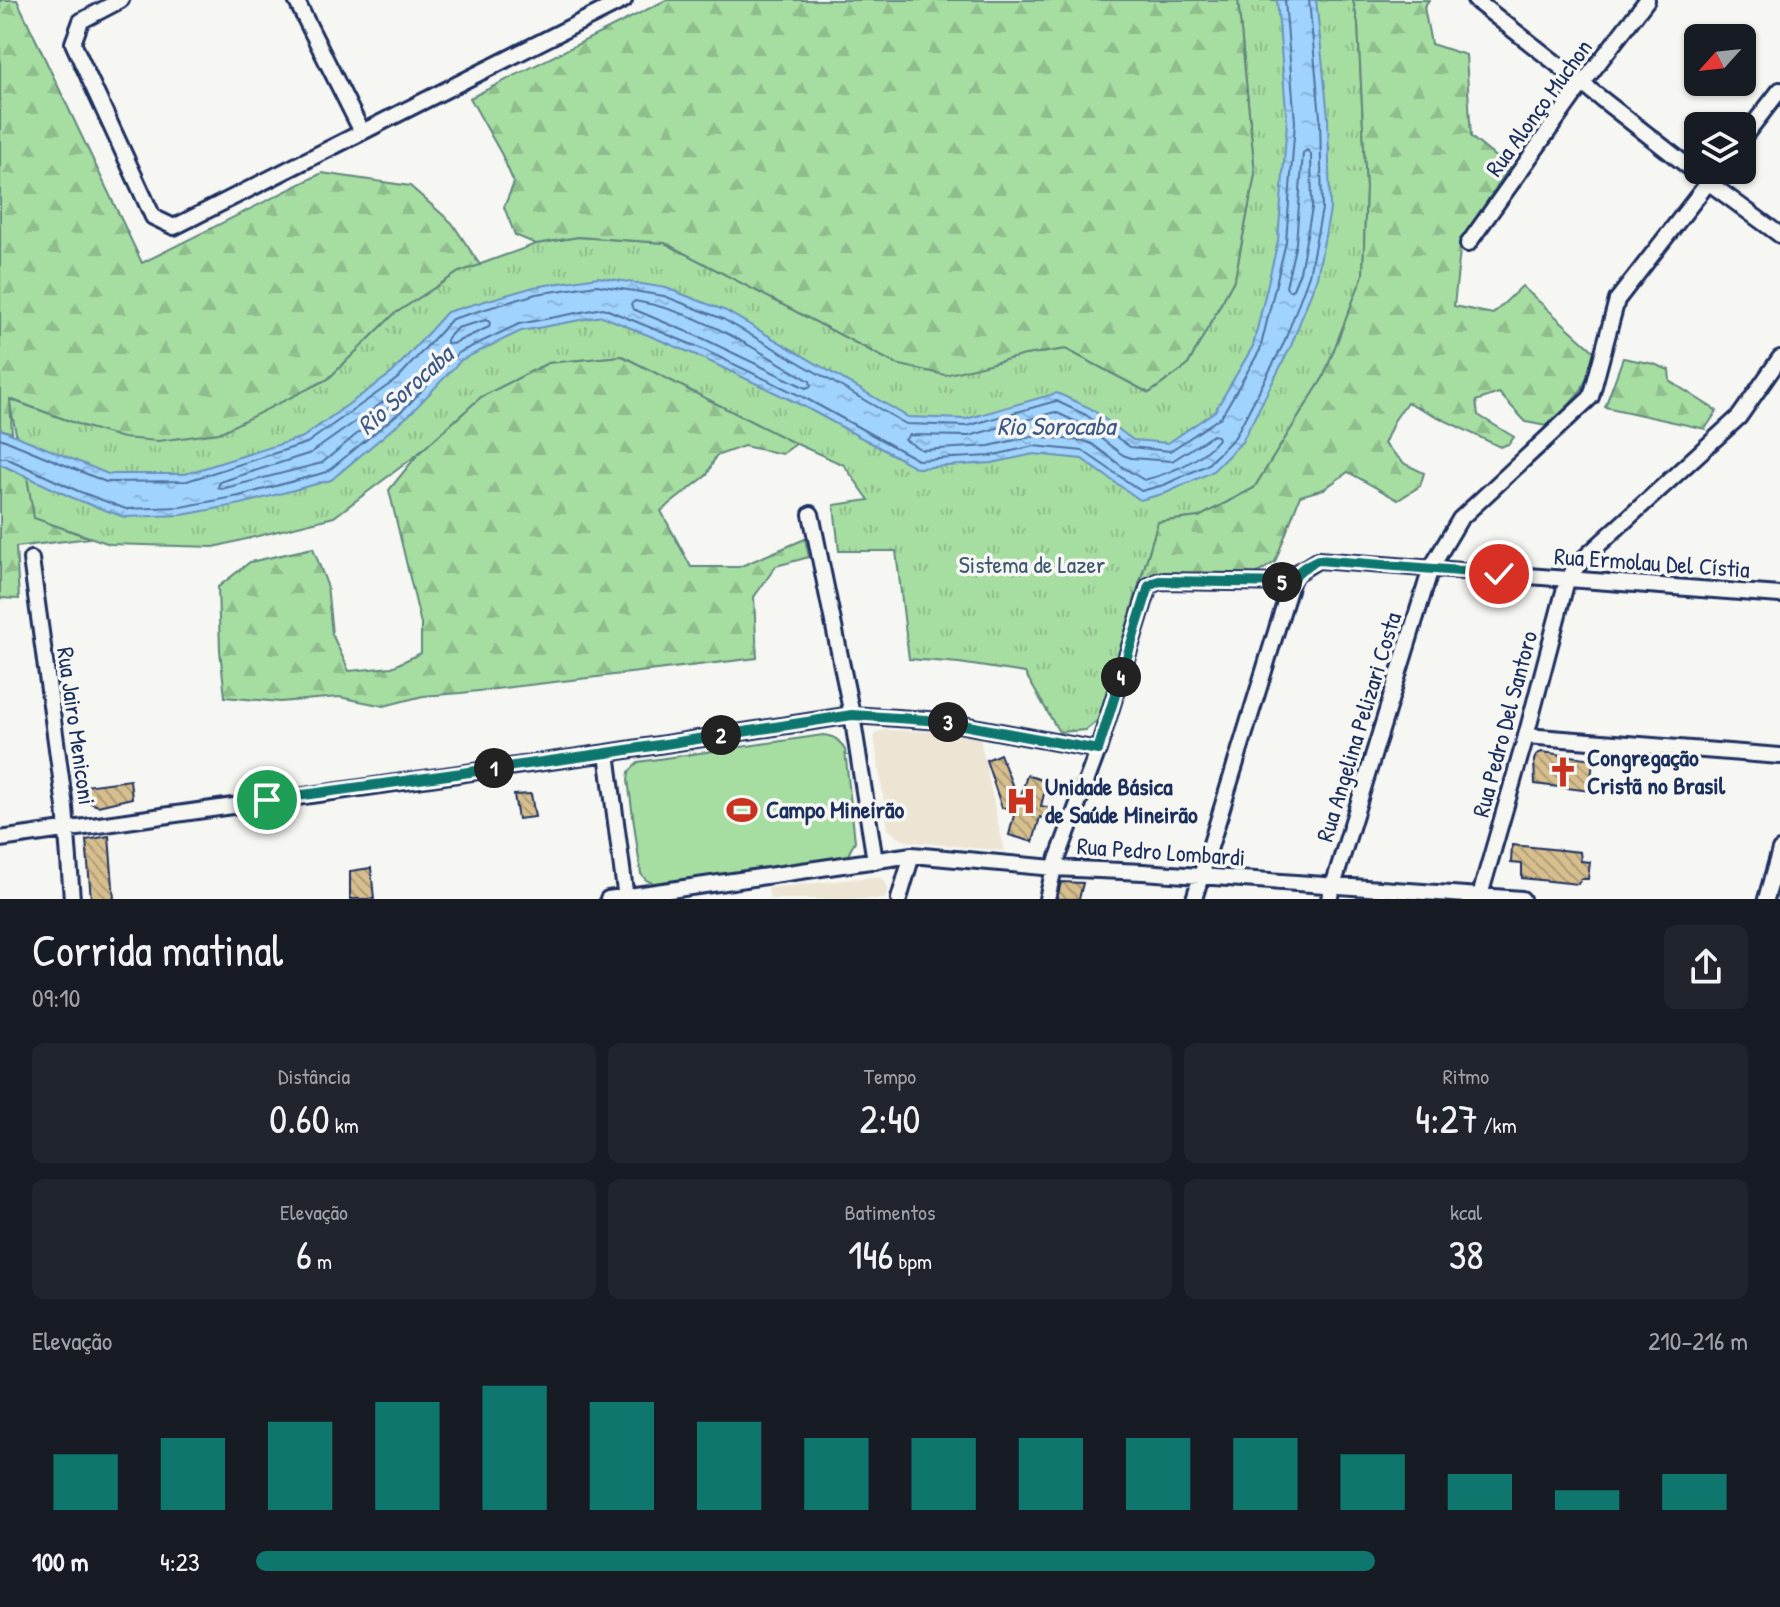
<!DOCTYPE html>
<html lang="pt">
<head>
<meta charset="utf-8">
<style>
  :root { --surface:#171b24; --page:#20242c; --text:#f1f3f6; --muted:#9ea1a6; --accent:#0f766e }
  body { margin:0; font-family:"Patrick Hand",sans-serif; background:var(--page); color:var(--text); height:100vh; display:flex; flex-direction:column; font-size:30px; white-space:nowrap }
  * { box-sizing:border-box; margin:0 }
  p { font-size:26px; color:var(--muted) }
  .icon { flex:none; width:44px; height:44px; fill:none; stroke:currentColor; stroke-width:2; stroke-linecap:round; stroke-linejoin:round }
  .map { position:relative; height:899px; overflow:hidden }
  .details { display:flex; flex-direction:column; background:var(--surface); flex:1 }
  .details>* { flex:none }
  .needle { width:52px; rotate:243deg }
  .buttons { position:absolute; left:1684px; top:24px; display:grid; gap:16px }
  .buttons a { display:grid; place-items:center; width:72px; height:72px; border-radius:12px; background:var(--surface); box-shadow:0 2px 6px #0004; font-size:40px }
  .pin { position:absolute; display:grid; place-items:center; width:68px; height:68px; color:#fff; margin:-34px; border:4px solid #fff; border-radius:50%; box-shadow:0 2px 8px #0007 }
  .km { position:absolute; width:40px; height:40px; margin:-20px; border-radius:50%; background:#222; color:#fff; font-size:22px; line-height:40px; text-align:center }
  .round { display:grid; place-items:center; flex:none; width:84px; height:84px; border-radius:12px; background:var(--page) }
  .head { display:flex; align-items:center; justify-content:space-between; height:136px; padding:0 32px }
  h1 { font-size:44px; font-weight:600; line-height:60px }
  .figures { display:grid; grid-template-columns:repeat(3,1fr); gap:12px; height:136px; padding:8px 32px }
  .figures div { display:grid; align-content:center; border-radius:12px; background:var(--page); text-align:center }
  .figures b { font-size:40px; font-weight:600 }
  .figures small { font-size:22px; font-weight:400 }
  .figures p { font-size:22px }
  .chart { height:224px; padding:16px 32px }
  .chart p { display:flex; justify-content:space-between }
  .chart svg { width:100%; height:144px; margin-top:8px; stroke:var(--accent); stroke-width:6 }
  ul { padding:0 32px; list-style:none; font-size:26px }
  li { display:grid; grid-template-columns:128px 96px 1fr; align-items:center; height:60px }
  li i { height:20px; border-radius:10px; background:var(--accent) }
  .map>svg:first-child { display:block }
</style>
</head>
<body>
<div class="map">
<svg width="1780" height="899" viewBox="0 0 1780 899">
  <defs>
    <pattern id="grass-tufts" width="24" height="20" patternUnits="userSpaceOnUse" patternTransform="scale(2)"><rect width="24" height="20" fill="#a6dda0"/><path d="M3 7l-1-3M5 7V3M7 7l1-3M15 17l-1-3M17 17v-4M19 17l1-3" fill="none" stroke="#8ebe8c"/></pattern>
    <pattern id="forest-firs" width="22" height="20" patternUnits="userSpaceOnUse" patternTransform="scale(2)"><rect width="22" height="20" fill="#a6dda0"/><path d="M5 1l3.5 6h-7zM16 11l3.5 6h-7z" fill="#8ebe8c"/></pattern>
    <pattern id="water-ripples" width="26" height="14" patternUnits="userSpaceOnUse" patternTransform="scale(2)"><rect width="26" height="14" fill="#a0d3fe"/><path d="M2 4q2-2 4 0t4 0M15 11q2-2 4 0t4 0" fill="none" stroke="#89b5dc"/></pattern>
    <pattern id="building-back-hatch" width="6" height="6" patternUnits="userSpaceOnUse" patternTransform="scale(2)"><rect width="6" height="6" fill="#d7be8d"/><path d="M-1 5l2 2M0 0l6 6M5-1l2 2" fill="none" stroke="#ae9b76"/></pattern>
  </defs>
  <rect width="100%" height="100%" fill="#f6f6f2"/>
  <filter id="ink" filterUnits="userSpaceOnUse"><feTurbulence type="fractalNoise" baseFrequency=".0125" numOctaves="2"/><feDisplacementMap in="SourceGraphic" scale="16" xChannelSelector="R" yChannelSelector="G"/><feConvolveMatrix kernelMatrix="1 2 1 2 8 2 1 2 1" color-interpolation-filters="sRGB"/></filter>
  <g filter="url(#ink)">
    <path fill="#ede5d4" d="M884,730L947,732L980,738L1004,851L906,841L897,837L888,829L874,736L877,732Z
      M871,877L881,878L886,883L888,889L885,899H770L768,888Z"/>
    <path fill="url(#grass-tufts)" stroke="#60867f" stroke-width="2" d="M1238,0H1353L1358,23L1366,188L1363,275L1323,378L1254,488L1199,517L1158,522L1098,720L1086,730L1059,732L1025,673L959,663L909,659L896,551H839L834,505L869,500L844,465L790,441L622,356L548,363L481,397L418,454L334,517L214,547L110,544L33,518L9,399L86,427L328,379L394,314L459,272L536,244L578,237L665,243L896,364L1025,355L1066,349L1149,393L1187,366L1235,278L1255,174Z"/>
    <path fill="url(#forest-firs)" stroke="#60867f" stroke-width="2" d="M0,0H17L142,263L322,173L410,186L452,223L480,265L459,272L394,314L328,379L219,433L158,441L123,438L86,427L10,399L12,433L0,429Z
      M666,0H1238L1255,174L1235,278L1187,366L1149,393L1066,349L1025,355L945,375L896,364L665,243L578,237L536,244L515,235L504,207L514,183L502,155L470,98Z
      M1353,0H1429L1424,7L1431,44L1466,55L1471,137L1509,168L1461,241L1454,306L1493,314L1522,286L1597,354L1581,391L1563,412L1546,426L1526,422L1499,393L1476,401L1478,415L1514,437L1509,444L1500,447L1407,402L1394,421L1384,444L1405,464L1424,473L1420,486L1398,500L1348,472L1324,489L1300,496L1275,562L1251,577L1156,578L1139,586L1158,522L1199,517L1254,488L1323,378L1363,275L1366,188L1358,23Z
      M622,356L796,444L782,454L744,446L716,456L707,475L661,511L691,567H739L805,539L809,557L776,566L754,597L757,658L461,693L423,696L384,706L339,697L280,702L225,697L220,650L218,587L250,562L313,548L327,585L332,634L349,671L392,667L421,653V624L389,490L418,454L481,397L548,363Z
      M1623,358L1654,364L1669,370L1670,381L1717,411L1705,429L1605,407Z
      M0,464L27,477L34,518L90,538L16,547L19,599L0,598Z"/>
    <path fill="#a6dda0" stroke="#60867f" stroke-width="2" d="M823,735C835,736 839,740 845,750L855,841L848,855L842,859L654,883C647,882 645,879 641,874L628,780L629,772L638,762Z"/>
    <path fill="url(#water-ripples)" stroke="#6b91be" stroke-width="2" d="M1277,0H1316L1328,117L1330,210L1317,277L1291,346L1242,442L1212,472L1166,493L1140,500L1082,459L1034,454L992,463L917,468L803,406L696,355L602,316L521,331L461,360L410,414L331,480L241,504L182,515L124,517L75,499L0,464V429L108,474H185L303,437L392,373L447,312L534,287L598,277L666,288L726,311L908,417L966,419L1057,393L1090,408L1133,440L1168,443L1215,411L1253,346L1278,241L1287,122Z"/>
    <g fill="none" stroke-linecap="round" stroke-linejoin="round">
      <path stroke="#50719e" stroke-width="2" d="M1307,150L1311,154L1312,208L1300,272L1293,289L1289,291L1286,287L1296,243L1303,153Z
        M635,301C701,312 753,348 810,381L811,386L806,388L704,339L633,309L631,304Z
        M486,320L490,322L489,327L452,344L447,343V339L457,328Z
        M396,393L399,396L398,400L322,463L221,489L218,487L220,482L311,453Z
        M1055,412L1081,424L1123,455L1131,458L1172,461L1213,435L1217,436L1218,439C1200,462 1171,473 1144,480L1124,468L1092,444L1084,441L1033,436L989,446L922,450L905,440L909,435L969,436Z
        M0,438L106,482L187,481L307,443L397,379L452,319L536,294L597,285L664,296L723,319L906,424L967,426L1056,401L1086,415L1130,447L1170,451L1221,417L1260,350L1286,242L1295,122L1285,0
        M0,458H6L78,491L126,509L181,507L239,496L327,472L405,408L458,353L519,324L603,308L700,348L807,399L918,460L990,456L1034,446L1083,451L1141,491L1164,485L1207,465L1235,437L1284,343L1309,275L1322,209L1320,117L1309,0"/>
    </g>
    <path fill="url(#building-back-hatch)" stroke="#1b2f5e" stroke-width="2" d="M1542,752L1593,759L1590,791L1535,784L1534,760L1537,754Z
      M1000,754L1019,802L1027,775L1047,782L1041,806L1052,808L1048,820L1040,817L1033,842L1009,835L1016,807L1002,808L986,760Z
      M130,780L132,798L98,806L90,803L85,797L84,786Z
      M531,794L535,817L518,819L514,795Z
      M109,836L114,899H91L86,840Z
      M1512,845L1580,852L1581,861L1590,862L1588,879H1581L1578,884L1522,878V864L1511,863Z
      M371,868L374,899H350V871Z
      M1061,882L1083,883L1079,899H1057Z"/>
    <g fill="none" stroke-linecap="round" stroke-linejoin="round">
      <g stroke="#1b2f5e" stroke-width="20">
        <path id="minor" d="M121,0L81,21L73,43L153,217L174,227L624,0
          M296,0L362,132
          M1475,0L1708,182L1780,235
          M1742,139L1780,90
          M1468,244L1577,91L1647,0
          M811,514L852,715L875,861
          M31,559L65,807L72,899
          M1526,736L1780,756
          M607,753L626,899
          M0,839L607,753L852,715L942,721L1098,750
          M608,899L912,855L1054,868L1143,872L1522,899
          M899,899L912,855
          M1047,899L1054,868L1098,750L1149,586L1159,581L1291,583
          M1194,899L1291,583L1295,574L1318,560L1780,595
          M1329,899L1431,568L1460,519L1591,397L1617,300L1718,170
          M1479,899L1526,736L1567,580L1582,560L1739,417L1780,358
          M1766,899L1780,850"/>
      </g>
      <use href="#minor" stroke="#f6f6f2" stroke-width="14"/>
    </g>
  </g>
  <g fill="none" stroke-linecap="round" stroke-linejoin="round" filter="url(#ink)">
    <g stroke="#fff" stroke-width="16">
      <path id="route" d="M267,800L607,753L852,715L942,721L1098,750L1149,586L1159,581L1291,583C1297,570 1306,566 1318,560L1499,574"/>
    </g>
    <use href="#route" stroke="#0f766e" stroke-width="10"/>
  </g>
  <defs>
    <g id="church-bare" transform="scale(2.4)"><path d="M-1.2-6h2.4v3.5h3.3v2.4h-3.3V6h-2.4V-.1h-3.3v-2.4h3.3Z" fill="#c8321e" stroke="#f6f6f2" stroke-width="2.5" paint-order="stroke"/></g>
    <g id="hospital-bare" transform="scale(2.4)"><path d="M-5-5h3v3.5h4V-5h3V5h-3V1.5h-4V5h-3Z" fill="#c8321e" stroke="#f6f6f2" stroke-width="2.5" paint-order="stroke"/></g>
    <g id="stadium-bare" transform="scale(2.4)"><path d="M0-5a6.5 5 0 1 0 0 10a6.5 5 0 1 0 0-10ZM-3.5-1.8h7v3.6h-7Z" fill="#c8321e" stroke="#f6f6f2" stroke-width="2.5" paint-order="stroke"/></g>
  </defs>
  <g fill-rule="evenodd">
    <use href="#church-bare" x="1563" y="772"/>
    <use href="#hospital-bare" x="1021" y="801"/>
    <use href="#stadium-bare" x="742" y="810"/>
  </g>
  <g text-anchor="middle" stroke-width="7" stroke-linejoin="round" paint-order="stroke">
    <g font-size="24" fill="#1b2f5e" stroke="#f6f6f2">
      <text transform="translate(1539 108) rotate(-54)" y="8">Rua Alonço Muchon</text>
      <text transform="translate(1652 563) rotate(4)" y="8">Rua Ermolau Del Cístia</text>
      <text transform="translate(1505 724) rotate(-75)" y="8">Rua Pedro Del Santoro</text>
      <text transform="translate(76 726) rotate(82)" y="8">Rua Jairo Meniconi</text>
      <text transform="translate(1359 727) rotate(-73)" y="8">Rua Angelina Pelizari Costa</text>
      <text transform="translate(1161 852) rotate(4)" y="8">Rua Pedro Lombardi</text>
    </g>
    <g font-size="24" fill="#3e5a6e" stroke="#f6f6f2">
      <text x="1032" y="573">Sistema de Lazer</text>
    </g>
    <g font-size="24" font-weight="bold" fill="#1b2f5e" stroke="#f6f6f2" text-anchor="start">
      <text x="1587" y="766">Congregação<tspan x="1587" dy="28">Cristã no Brasil</tspan></text>
      <text x="1045" y="795">Unidade Básica<tspan x="1045" dy="28">de Saúde Mineirão</tspan></text>
      <text x="766" y="818">Campo Mineirão</text>
    </g>
    <g font-size="26" font-style="italic" fill="#3c5886" stroke="#f6f6f2">
      <text transform="translate(405 390) rotate(-42)" y="9">Rio Sorocaba</text>
      <text x="1056" y="435">Rio Sorocaba</text>
    </g>
  </g>
</svg>
<div class="buttons">
<a><svg class="needle" viewBox="-14 -14 28 28"><path d="M0-13l5 13h-10z" fill="#e53935"/><path d="M0 13l5-13h-10z" fill="#9ea1a6"/></svg></a>
<a><svg class="icon" aria-label="layers" viewBox="0 0 24 24"><path d="M12 4l9 5-9 5-9-5zM3 14l9 5 9-5"/></svg></a>
</div>
<div class="pin" style="left:267px;top:800px;background:#1e9e55"><svg class="icon" aria-label="arrive" viewBox="0 0 24 24"><path d="M6 21V4h12l-3 4 3 4H6"/></svg></div>
<div class="pin" style="left:1499px;top:574px;background:#d93025"><svg class="icon" aria-label="check" viewBox="0 0 24 24"><path d="M5 12l5 5 9-10"/></svg></div>
<b class="km" style="left:494px;top:768px">1</b>
<b class="km" style="left:721px;top:735px">2</b>
<b class="km" style="left:948px;top:722px">3</b>
<b class="km" style="left:1121px;top:677px">4</b>
<b class="km" style="left:1282px;top:582px">5</b>
</div>
<section class="details">
<div class="head"><div><h1>Corrida matinal</h1><p>09:10</p></div><a class="round"><svg class="icon" aria-label="share" viewBox="0 0 24 24"><path d="M12 15V3M7 8l5-5 5 5M5 13v7h14v-7"/></svg></a></div>
<div class="figures">
<div><p>Distância</p><b>0.60<small> km</small></b></div>
<div><p>Tempo</p><b>2:40</b></div>
<div><p>Ritmo</p><b>4:27<small> /km</small></b></div>
</div>
<div class="figures">
<div><p>Elevação</p><b>6<small> m</small></b></div>
<div><p>Batimentos</p><b>146<small> bpm</small></b></div>
<div><p>kcal</p><b>38</b></div>
</div>
<div class="chart"><p><span>Elevação</span>210–216 m</p>
<svg viewBox="0 0 160 44" preserveAspectRatio="none"><path d="M5 44V27M15 44V22M25 44V17M35 44V11M45 44V6M55 44V11M65 44V17M75 44V22M85 44V22M95 44V22M105 44V22M115 44V22M125 44V27M135 44V33M145 44V38M155 44V33"/></svg>
</div>
<ul>
<li><b>100 m</b>4:23<i style="width:75%"></i></li>
</ul>
</section>
</body>
</html>
